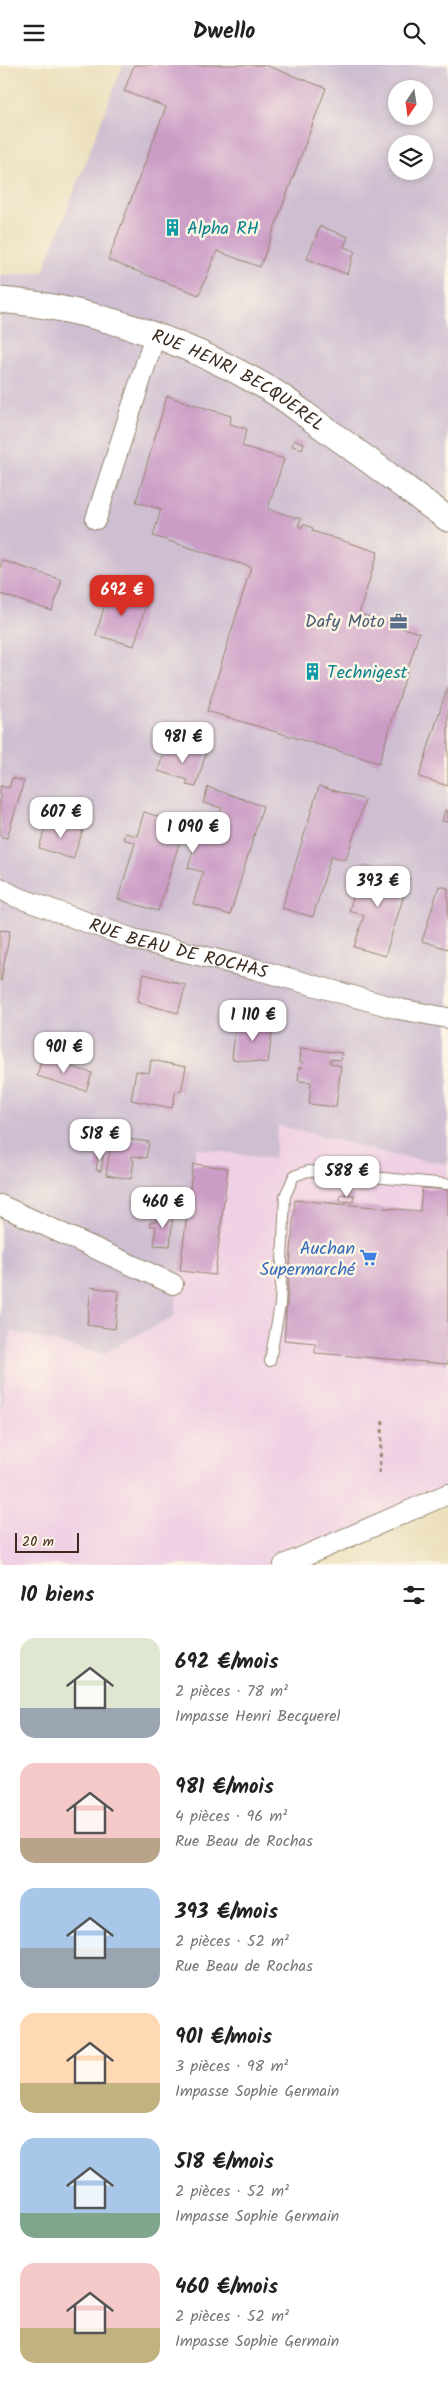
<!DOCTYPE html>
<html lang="fr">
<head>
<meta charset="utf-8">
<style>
	body { margin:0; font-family:Kalam,sans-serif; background:#f6f6f6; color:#222; height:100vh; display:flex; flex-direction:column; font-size:19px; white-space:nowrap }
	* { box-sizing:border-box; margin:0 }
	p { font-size:16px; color:#767676 }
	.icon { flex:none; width:28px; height:28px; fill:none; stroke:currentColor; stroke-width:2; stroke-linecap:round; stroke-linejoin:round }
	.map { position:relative; height:1500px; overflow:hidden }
	.panel { display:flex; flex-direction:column; background:#fff; flex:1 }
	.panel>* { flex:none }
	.needle { width:32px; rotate:193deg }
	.buttons { position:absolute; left:388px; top:15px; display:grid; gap:10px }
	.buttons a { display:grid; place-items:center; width:45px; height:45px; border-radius:50%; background:#fff; box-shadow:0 2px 8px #0003; font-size:25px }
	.scale { position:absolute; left:15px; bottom:12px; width:64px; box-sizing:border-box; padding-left:5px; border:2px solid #3b2a1e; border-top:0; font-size:14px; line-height:18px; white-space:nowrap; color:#3b2a1e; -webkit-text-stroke:4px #fcf5e5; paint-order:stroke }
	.price { position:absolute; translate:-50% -42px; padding:0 11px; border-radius:10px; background:#fff; color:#222; font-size:16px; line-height:32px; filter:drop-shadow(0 1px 2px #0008) }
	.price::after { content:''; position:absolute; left:50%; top:30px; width:15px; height:11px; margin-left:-8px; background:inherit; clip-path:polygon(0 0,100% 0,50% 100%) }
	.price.selected { background:#d93025; color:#fff }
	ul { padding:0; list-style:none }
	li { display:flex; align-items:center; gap:15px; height:125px; padding:0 20px }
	li span { display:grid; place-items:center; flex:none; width:140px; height:100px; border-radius:15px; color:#555 }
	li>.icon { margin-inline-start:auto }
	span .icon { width:60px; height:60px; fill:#fffc; stroke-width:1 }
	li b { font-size:21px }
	h2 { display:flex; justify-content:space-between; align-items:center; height:60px; padding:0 20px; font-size:21px }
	header { display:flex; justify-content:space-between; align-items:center; height:65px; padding:0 20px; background:#fff; font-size:22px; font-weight:700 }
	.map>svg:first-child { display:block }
	.built { fill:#f0d0e4 }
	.industrial { fill:#cebed1; fill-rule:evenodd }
	.building { fill:#cb9cc6 }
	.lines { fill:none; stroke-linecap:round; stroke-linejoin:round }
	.service-casing { stroke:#93846d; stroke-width:12 }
	.minor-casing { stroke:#93846d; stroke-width:22 }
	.tertiary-casing { stroke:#93846d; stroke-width:27 }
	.path { stroke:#93846d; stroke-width:3; stroke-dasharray:4 4; stroke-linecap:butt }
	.service { stroke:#fff; stroke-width:10 }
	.minor { stroke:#fff; stroke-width:20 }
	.tertiary { stroke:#fff; stroke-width:25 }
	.labels { text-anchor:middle; stroke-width:5; stroke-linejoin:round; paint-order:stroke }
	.culture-label { font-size:18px; fill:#0d838f; stroke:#fcf5e5; text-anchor:start }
	.street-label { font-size:18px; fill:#3b2a1e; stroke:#fcf5e5 }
	.service-label { font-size:18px; fill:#4e5e75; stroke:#fcf5e5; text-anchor:end }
	.shop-label { font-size:18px; fill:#366cbe; stroke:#fcf5e5; text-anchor:end }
</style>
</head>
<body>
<header><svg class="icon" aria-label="menu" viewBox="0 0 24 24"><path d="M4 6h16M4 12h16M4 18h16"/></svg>Dwello<svg class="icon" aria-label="search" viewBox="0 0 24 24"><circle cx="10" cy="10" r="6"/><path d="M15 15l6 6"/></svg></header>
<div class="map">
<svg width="448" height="1500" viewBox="0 0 448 1500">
	<rect width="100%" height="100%" fill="#fcf5e5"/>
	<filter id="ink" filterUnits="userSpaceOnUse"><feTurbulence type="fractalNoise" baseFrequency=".02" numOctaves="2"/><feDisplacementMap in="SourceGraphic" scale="10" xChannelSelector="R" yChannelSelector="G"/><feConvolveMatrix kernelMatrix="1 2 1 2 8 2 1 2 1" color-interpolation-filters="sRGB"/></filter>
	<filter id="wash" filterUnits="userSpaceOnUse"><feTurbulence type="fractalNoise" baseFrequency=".0096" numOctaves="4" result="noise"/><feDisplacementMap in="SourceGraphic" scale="20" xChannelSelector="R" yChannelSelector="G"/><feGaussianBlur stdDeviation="1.12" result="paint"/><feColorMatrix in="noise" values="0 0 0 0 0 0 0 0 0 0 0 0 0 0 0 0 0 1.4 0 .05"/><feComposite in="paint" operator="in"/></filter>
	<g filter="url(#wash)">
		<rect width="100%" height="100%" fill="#ebdfbc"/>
		<path class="built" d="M278 1060 392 1090 448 1099V1430L309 1500H0V1348L11 1265 102 1289 180 1206 195 1083 273 1094Z"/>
		<path class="industrial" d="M123 0H448V1099L392 1090 278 1060 274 1094 196 1083 174 1251 102 1289 11 1266 0 1348V210L43 207ZM396 24H424V51H396ZM396 79H424V106H396Z"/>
		<g id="blocks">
			<path class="building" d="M134 0H265L326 23 260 202 217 186 199 230 108 195 166 42 124 26Z
				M320 161 348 172 344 182 355 186 347 209 307 194Z
				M167 331 231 351 230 359 247 364 242 381 284 394 268 444 301 454 298 461 302 463 303 459 313 463 312 466 378 487 359 549 419 568 379 698 207 646 251 502 153 471 161 444 136 437Z
				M294 375 304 378 302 384 292 381Z
				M1 495 62 515 52 546 0 529Z
				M110 522 148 533 134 581 96 570Z
				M448 620V721L419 712Z
				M166 680 183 686 184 681 206 688 196 722 186 720 188 715 158 706Z
				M12 713 24 716 7 773 0 771V721L9 723Z
				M319 721 365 735 346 795 331 791 313 852 282 843Z
				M208 722 263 741 230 850 193 839 203 807 188 803 195 780 180 776 158 846 118 834 135 778 123 774 125 768 137 771 144 747 185 760 187 751 217 760 222 743 203 738Z
				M445 745 448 746V757L442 756Z
				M48 754 83 765 73 794 39 783Z
				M363 800 409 814 385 891 354 882 364 850 349 846Z
				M439 821 448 823V884L422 876Z
				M0 865 10 866 1 916H0Z
				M144 909 186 920 178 948 137 937Z
				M260 957 273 959 268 998 232 994 236 958 260 961Z
				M301 983 342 988 341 995 330 994V998L341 1001 336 1042 309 1039 311 1017 298 1016 299 1002 302 1003 303 997H300Z
				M42 993 92 1008 86 1026 37 1011Z
				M151 995 186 1002 181 1027 176 1025 172 1043 131 1035 136 1006 149 1008Z
				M112 1072 149 1077 146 1093 132 1091V1094L134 1095 131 1114 106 1110Z
				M99 1086 104 1087 101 1106 96 1105Z
				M193 1099 228 1103 215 1210 180 1206Z
				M422 1123 448 1125V1299L315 1288V1278L284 1275 295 1135 420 1146Z
				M340 1129 354 1130 353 1137 340 1136Z
				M157 1148 173 1149 170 1181 154 1180 156 1161H150V1157H156Z
				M91 1222 119 1226 115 1264 87 1260Z"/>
		</g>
	</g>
	<g filter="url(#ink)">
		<use href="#blocks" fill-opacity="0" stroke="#93846d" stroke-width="1"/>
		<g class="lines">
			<defs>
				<path id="service" d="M270 1296 280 1240 285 1131 294 1111 308 1106 448 1119"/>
				<g id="minor">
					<path d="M96 454 155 270"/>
					<path id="s1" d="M0 823 14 831 133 874 255 904 399 944 448 953"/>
					<path d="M0 1140 173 1219"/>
					<path d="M284 1500 448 1429"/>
				</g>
				<g id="tertiary">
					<path id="s2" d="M0 235C92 243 184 275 264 321 283 331 300 346 317 358 361 389 404 422 448 454"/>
				</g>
			</defs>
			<use href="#service" class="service-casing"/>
			<use href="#minor" class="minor-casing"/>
			<use href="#tertiary" class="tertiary-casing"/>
			<path class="path" d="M379 1408 383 1355"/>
			<use href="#service" class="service"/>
			<use href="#minor" class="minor"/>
			<use href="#tertiary" class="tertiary"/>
		</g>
	</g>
	<defs>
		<symbol id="building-bare" viewBox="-9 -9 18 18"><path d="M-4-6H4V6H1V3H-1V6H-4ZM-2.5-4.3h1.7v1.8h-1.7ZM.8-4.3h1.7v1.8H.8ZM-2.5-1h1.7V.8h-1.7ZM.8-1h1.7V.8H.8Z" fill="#0f9aa8" stroke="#fcf5e5" stroke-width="2.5" paint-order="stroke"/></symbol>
		<symbol id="office-bare" viewBox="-9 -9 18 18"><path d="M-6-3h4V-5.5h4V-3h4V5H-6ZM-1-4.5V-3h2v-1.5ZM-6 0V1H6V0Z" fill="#5c6f8a" stroke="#fcf5e5" stroke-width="2.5" paint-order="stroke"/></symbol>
		<symbol id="supermarket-bare" viewBox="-9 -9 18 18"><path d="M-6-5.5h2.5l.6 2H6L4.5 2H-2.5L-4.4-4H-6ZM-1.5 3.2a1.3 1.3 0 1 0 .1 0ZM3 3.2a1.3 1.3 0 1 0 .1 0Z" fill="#3f7fe0" stroke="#fcf5e5" stroke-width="2.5" paint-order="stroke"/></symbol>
	</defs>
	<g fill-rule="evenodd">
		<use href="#building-bare" x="160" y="150" width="25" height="25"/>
		<use href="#office-bare" x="386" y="544" width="25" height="25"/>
		<use href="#building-bare" x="300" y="594" width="25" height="25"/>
		<use href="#supermarket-bare" x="356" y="1180" width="25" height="25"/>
	</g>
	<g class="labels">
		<g class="culture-label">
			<text x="187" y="169">Alpha RH</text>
			<text x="327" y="613">Technigest</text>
		</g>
		<g class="street-label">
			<text dy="6" stroke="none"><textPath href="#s2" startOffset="254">RUE HENRI BECQUEREL</textPath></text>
			<text dy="6" stroke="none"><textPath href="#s1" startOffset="189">RUE BEAU DE ROCHAS</textPath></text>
		</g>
		<g class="service-label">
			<text x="385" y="562">Dafy Moto</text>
		</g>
		<g class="shop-label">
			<text x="355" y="1189">Auchan<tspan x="355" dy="21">Supermarché</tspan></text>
		</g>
	</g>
</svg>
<div class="buttons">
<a><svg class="needle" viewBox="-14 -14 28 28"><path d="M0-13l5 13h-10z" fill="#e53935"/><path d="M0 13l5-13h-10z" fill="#767676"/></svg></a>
<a><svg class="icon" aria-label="layers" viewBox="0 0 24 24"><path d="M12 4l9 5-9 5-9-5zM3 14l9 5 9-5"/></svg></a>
</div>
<div class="scale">20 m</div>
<b class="price selected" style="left:122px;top:552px">692 €</b>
<b class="price" style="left:183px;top:699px">981 €</b>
<b class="price" style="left:61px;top:774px">607 €</b>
<b class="price" style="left:193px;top:789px">1 090 €</b>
<b class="price" style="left:378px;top:843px">393 €</b>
<b class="price" style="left:253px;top:977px">1 110 €</b>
<b class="price" style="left:64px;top:1009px">901 €</b>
<b class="price" style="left:100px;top:1096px">518 €</b>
<b class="price" style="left:347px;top:1133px">588 €</b>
<b class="price" style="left:163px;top:1164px">460 €</b>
</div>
<section class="panel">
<h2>10 biens<svg class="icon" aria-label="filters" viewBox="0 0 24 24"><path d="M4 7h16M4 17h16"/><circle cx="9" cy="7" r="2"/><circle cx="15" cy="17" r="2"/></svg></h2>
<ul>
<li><span style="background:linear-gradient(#dfe7d0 70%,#9aa5b1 0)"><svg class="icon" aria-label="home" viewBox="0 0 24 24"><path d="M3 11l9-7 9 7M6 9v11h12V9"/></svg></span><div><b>692 €/mois</b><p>2 pièces · 78 m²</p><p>Impasse Henri Becquerel</p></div></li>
<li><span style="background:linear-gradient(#f6c9c9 75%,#b9a48a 0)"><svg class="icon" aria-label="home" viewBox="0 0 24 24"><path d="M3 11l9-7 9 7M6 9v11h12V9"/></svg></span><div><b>981 €/mois</b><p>4 pièces · 96 m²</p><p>Rue Beau de Rochas</p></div></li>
<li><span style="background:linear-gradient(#a9c7e8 60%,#9aa5b1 0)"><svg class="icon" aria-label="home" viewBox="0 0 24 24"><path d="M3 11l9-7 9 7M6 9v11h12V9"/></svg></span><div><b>393 €/mois</b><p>2 pièces · 52 m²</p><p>Rue Beau de Rochas</p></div></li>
<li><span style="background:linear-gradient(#ffd9b3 70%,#c2b280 0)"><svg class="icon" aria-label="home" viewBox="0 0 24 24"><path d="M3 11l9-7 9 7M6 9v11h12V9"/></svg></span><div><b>901 €/mois</b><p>3 pièces · 98 m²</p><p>Impasse Sophie Germain</p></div></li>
<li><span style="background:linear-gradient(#a9c7e8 75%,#7fa58c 0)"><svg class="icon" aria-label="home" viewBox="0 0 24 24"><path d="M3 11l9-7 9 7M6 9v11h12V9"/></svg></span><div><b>518 €/mois</b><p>2 pièces · 52 m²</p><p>Impasse Sophie Germain</p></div></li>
<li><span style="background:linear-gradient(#f6c9c9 65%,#c2b280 0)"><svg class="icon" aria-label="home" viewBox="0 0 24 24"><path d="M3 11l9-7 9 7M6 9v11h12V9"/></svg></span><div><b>460 €/mois</b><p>2 pièces · 52 m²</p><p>Impasse Sophie Germain</p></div></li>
</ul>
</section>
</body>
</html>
